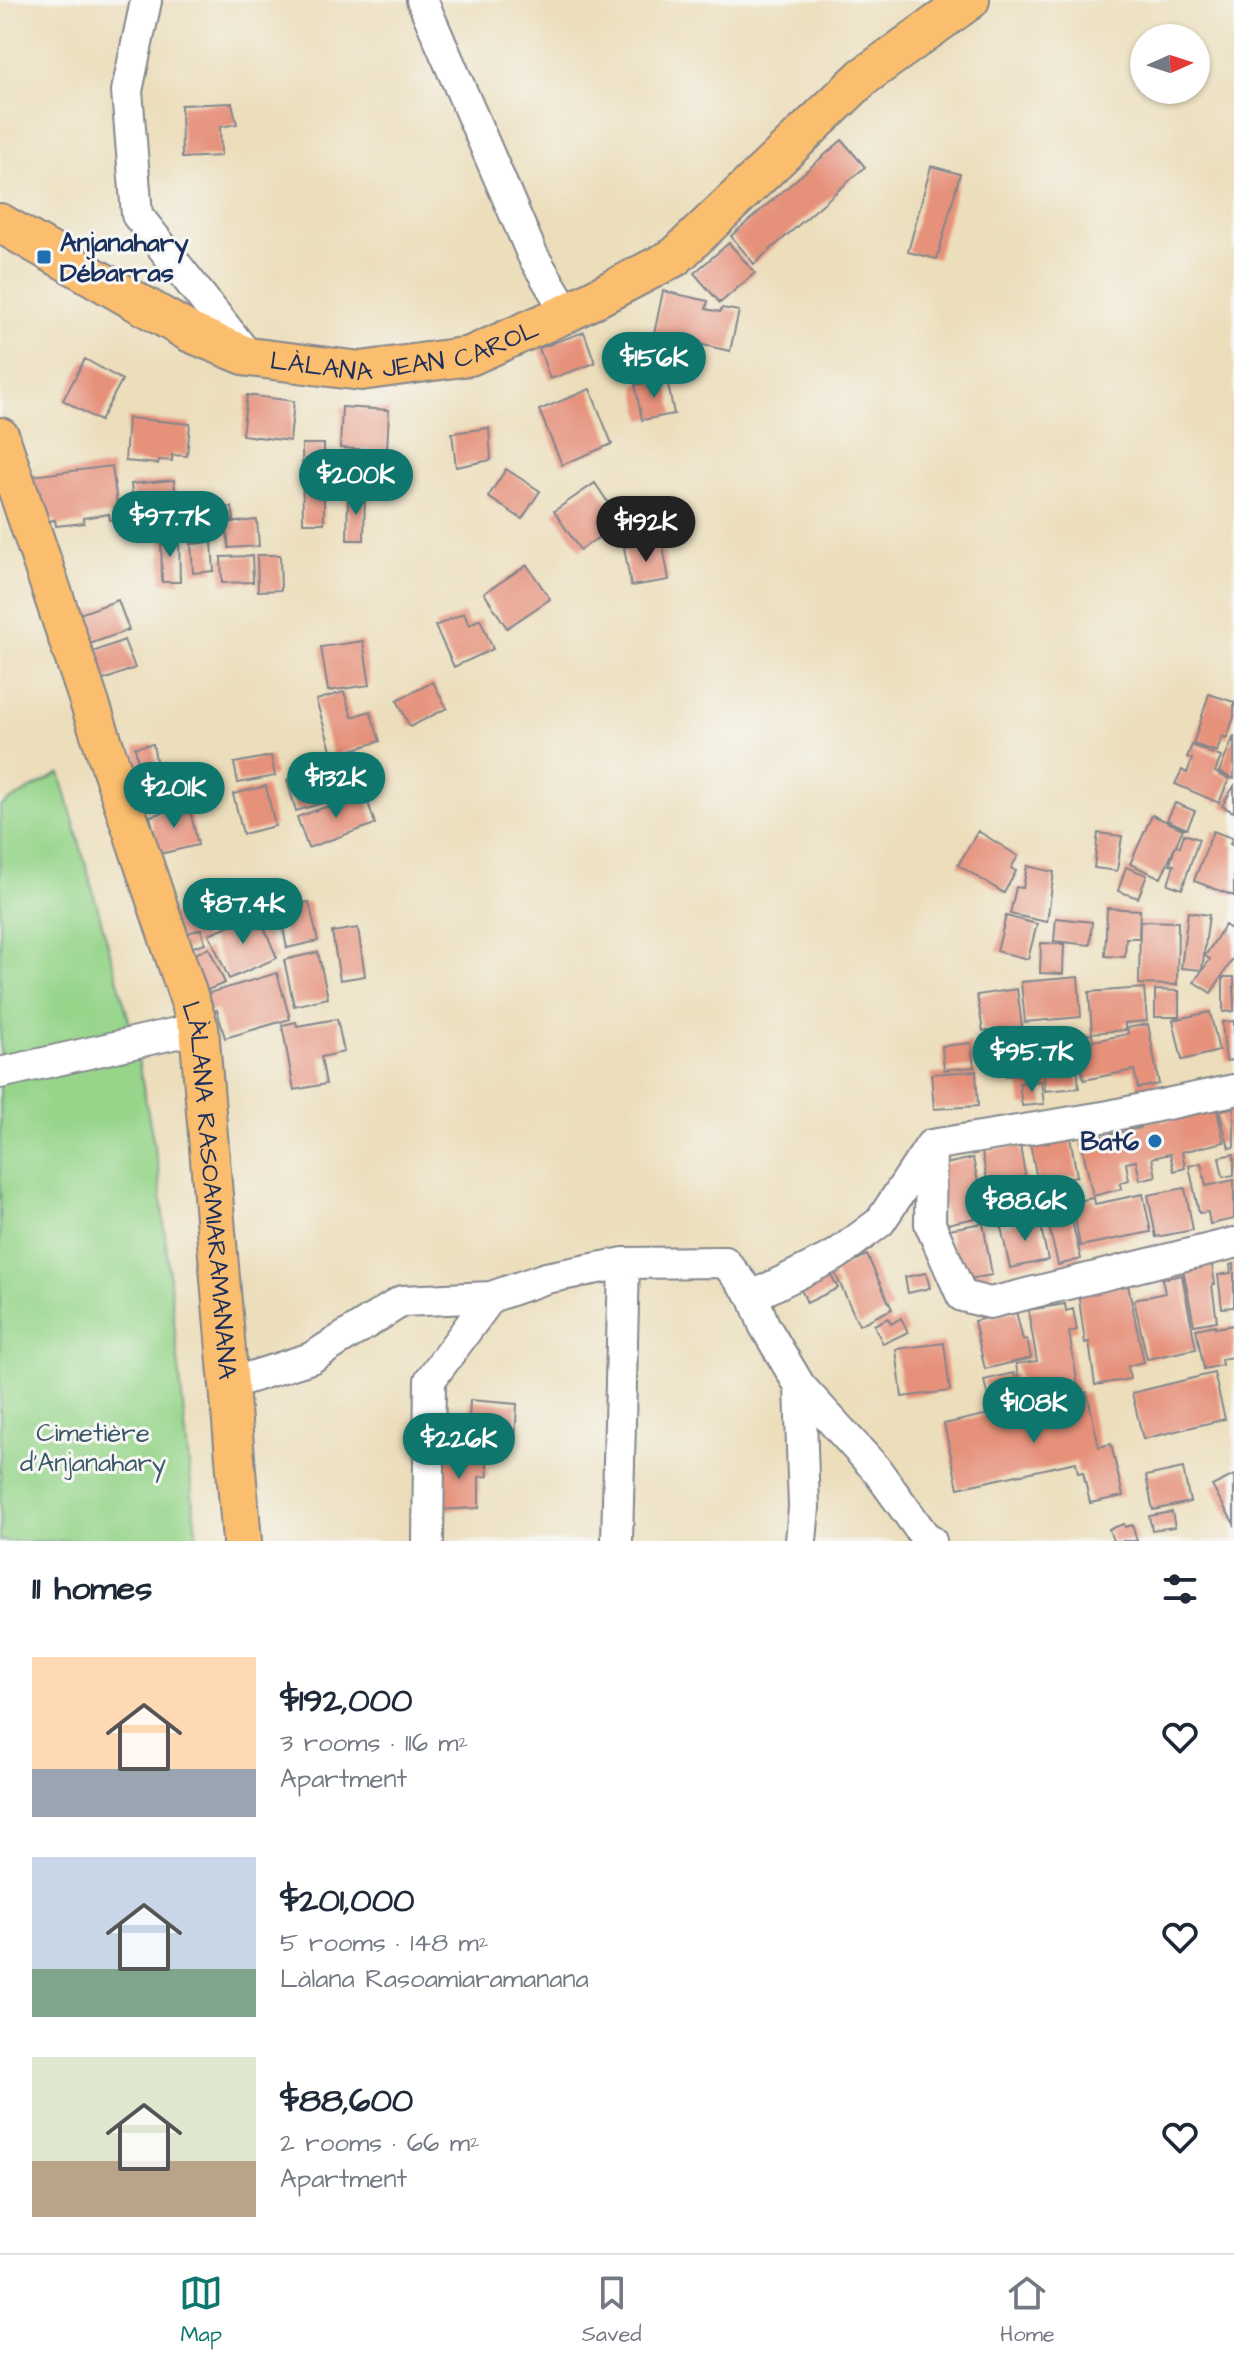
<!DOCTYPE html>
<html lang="en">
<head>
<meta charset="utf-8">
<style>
	body { margin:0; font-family:"Architects Daughter",sans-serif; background:#f6f6f7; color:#1f2937; height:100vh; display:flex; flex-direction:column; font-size:30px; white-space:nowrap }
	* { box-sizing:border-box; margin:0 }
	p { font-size:26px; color:#747a83 }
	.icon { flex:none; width:44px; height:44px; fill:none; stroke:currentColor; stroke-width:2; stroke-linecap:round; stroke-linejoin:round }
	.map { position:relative; height:1541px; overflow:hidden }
	.side { display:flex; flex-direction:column; background:#fff; flex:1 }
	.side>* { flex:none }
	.needle { width:52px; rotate:87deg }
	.buttons { position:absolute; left:1130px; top:24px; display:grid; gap:16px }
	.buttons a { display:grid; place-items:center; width:80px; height:80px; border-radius:50%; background:#fff; box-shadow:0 2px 6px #0004; font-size:40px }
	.price { position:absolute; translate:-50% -68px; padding:0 18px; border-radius:28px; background:#0f766e; color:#fff; font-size:26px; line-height:52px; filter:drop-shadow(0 2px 4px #0008) }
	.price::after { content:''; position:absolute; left:50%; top:48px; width:24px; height:18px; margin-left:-12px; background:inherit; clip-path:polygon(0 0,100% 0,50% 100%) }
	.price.current { background:#222; color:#fff }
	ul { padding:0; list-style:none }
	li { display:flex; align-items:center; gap:24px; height:200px; padding:0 32px }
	li span { display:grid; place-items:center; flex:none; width:224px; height:160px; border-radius:0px; color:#555 }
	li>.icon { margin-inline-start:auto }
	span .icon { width:96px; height:96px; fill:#fffc; stroke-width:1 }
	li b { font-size:34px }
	h2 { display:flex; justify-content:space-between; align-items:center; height:96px; padding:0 32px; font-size:34px }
	.menu { display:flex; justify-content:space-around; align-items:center; height:112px; border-top:2px solid #e0e1e3; background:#fff; font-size:22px; color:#747a83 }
	.menu a { display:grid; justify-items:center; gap:4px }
	.menu .current { color:#0f766e }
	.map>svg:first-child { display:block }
	.green { fill:#97d58b; stroke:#598274; stroke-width:2 }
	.building { fill:#e6917a }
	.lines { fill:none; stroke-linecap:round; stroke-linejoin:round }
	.minor-casing { stroke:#84868c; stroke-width:34 }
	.major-casing { stroke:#84868c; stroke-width:42 }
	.minor { stroke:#fff; stroke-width:30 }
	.major { stroke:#fbbe6e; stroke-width:38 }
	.poi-dot { fill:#1f6fb2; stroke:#f6f6f2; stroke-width:3 }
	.labels { text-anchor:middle; stroke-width:6; stroke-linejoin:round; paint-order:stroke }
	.poi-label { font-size:26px; font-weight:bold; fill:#1b2f5e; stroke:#f6f6f2; text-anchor:start }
	.street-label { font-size:26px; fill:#1b2f5e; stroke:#f6f6f2 }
	.park-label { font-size:26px; fill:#3a5869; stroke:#f6f6f2 }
</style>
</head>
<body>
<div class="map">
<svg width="1234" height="1541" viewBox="0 0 1234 1541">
	<rect width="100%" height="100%" fill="#f6f6f2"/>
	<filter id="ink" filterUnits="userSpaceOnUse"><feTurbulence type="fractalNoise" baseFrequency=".0125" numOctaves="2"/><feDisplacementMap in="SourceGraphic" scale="16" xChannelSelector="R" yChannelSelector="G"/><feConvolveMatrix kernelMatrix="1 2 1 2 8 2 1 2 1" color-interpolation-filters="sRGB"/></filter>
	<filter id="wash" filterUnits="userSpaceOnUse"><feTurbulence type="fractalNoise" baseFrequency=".006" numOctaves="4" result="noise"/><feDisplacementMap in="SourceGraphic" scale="32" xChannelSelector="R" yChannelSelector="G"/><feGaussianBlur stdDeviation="1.8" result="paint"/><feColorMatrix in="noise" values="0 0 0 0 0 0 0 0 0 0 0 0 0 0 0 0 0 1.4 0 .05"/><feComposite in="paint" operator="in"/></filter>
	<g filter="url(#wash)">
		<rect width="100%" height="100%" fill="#ecdebb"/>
		<path class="green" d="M60 773 134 1038 158 1167 197 1541H0V806Z"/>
		<g id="blocks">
			<path class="building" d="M232 103 237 124 220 127 221 156 182 158 181 105Z
				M842 140 865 167 754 264 731 236Z
				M931 166 960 174 937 259 908 252Z
				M729 243 755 273 720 303 694 273Z
				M663 291 708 301 706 309 720 312 722 308 739 311 730 351 654 334Z
				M584 332 595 363 550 379 539 348Z
				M85 359 122 380 100 421 63 400Z
				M667 379 674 414 642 420 635 385Z
				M590 389 612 444 562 465 539 410Z
				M247 395 294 401 290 441 242 435Z
				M342 407 389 410 387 451 340 448Z
				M128 418 190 424 187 456 172 455V461L159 460 158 464 125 461Z
				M489 428 491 460 456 467 452 433Z
				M302 444H324V523H303Z
				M112 466 119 519 110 520 109 514 83 518 84 523 56 526 55 520 37 523 31 476Z
				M506 469 540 491 522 519 488 497Z
				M174 480 178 519 135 524 131 484Z
				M595 483 621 522 580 550 554 511Z
				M348 494H365L364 540H347Z
				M232 507 234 520 223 521 225 534 196 538 193 513Z
				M257 520 259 546 229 548 226 523Z
				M161 536H179L180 582H162Z
				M662 541 669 580 631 586 624 547Z
				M212 542 214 571 193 573 191 544Z
				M257 555H280L281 590 258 591Z
				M252 556 253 582 222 583 221 557Z
				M527 565 550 599 507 628 484 593Z
				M118 600 129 630 84 646 74 616Z
				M464 613 469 625 480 619 493 649 454 667 435 626Z
				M124 640 135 668 96 683 85 655Z
				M363 641 370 685 328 691 321 647Z
				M433 682 447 708 410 727 397 700Z
				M344 692 352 717 370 711 380 741 333 756 316 700Z
				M1209 694 1234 702V717L1227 738 1222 736 1217 752 1193 744Z
				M1234 736V779L1219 772Z
				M153 744 159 777 141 780 135 747Z
				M1192 745 1221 757 1215 772 1229 779 1219 803 1175 784 1182 770 1187 773 1192 759 1187 757Z
				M271 756 275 776 238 783 234 763Z
				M336 764 345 796 296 811 287 780Z
				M266 786 275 826 243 834 233 794Z
				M1234 786V810L1233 812 1222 806Z
				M365 793 375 824 308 848 297 817Z
				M1175 803 1195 811 1187 829 1167 820Z
				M189 806 198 845 160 854 150 816Z
				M1152 815 1183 829 1161 878 1130 864Z
				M978 831 1018 856 1011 868 1016 871 1004 893 958 865Z
				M1213 831 1232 838 1230 844 1234 846V896L1194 881Z
				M1098 833 1122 836 1117 871 1094 868Z
				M1184 834 1199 839 1182 889 1168 884 1174 865 1170 864 1176 845 1180 847Z
				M1027 866 1054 872 1047 922 1010 914 1016 887 1023 888Z
				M1126 867 1147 875 1138 898 1118 891Z
				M309 902 318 941 287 948 279 908Z
				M1107 908 1140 910 1139 938H1126L1125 957 1105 956Z
				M180 911 188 933 201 929 205 943 179 952 167 916Z
				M1188 912 1209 915 1202 970 1181 968Z
				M258 913 277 958 229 979 209 934Z
				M1006 916 1037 924 1028 959 997 951Z
				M1056 918 1092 922 1090 945 1054 941Z
				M1140 921 1178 922 1177 985 1139 984Z
				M1225 925 1234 931V957L1211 993 1194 982 1210 959 1205 956Z
				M358 928 365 976 340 980 332 932Z
				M1041 943 1064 944 1063 974 1040 973Z
				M209 948 225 983 200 993 185 958Z
				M318 952 328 998 294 1006 284 960Z
				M277 973 290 1019 225 1038 217 1010 204 1014 199 996Z
				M1078 977 1081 1017 1025 1022 1021 982Z
				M1223 977H1234V1011L1223 1012Z
				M1144 988 1147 1021 1125 1023V1030L1092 1033 1089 992Z
				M1017 989 1023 1033 990 1038 988 1030 983 1031 977 995Z
				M1155 990 1179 991V1017H1155Z
				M1210 1012 1219 1051 1182 1060 1173 1020Z
				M337 1019 344 1052 321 1057 326 1084 294 1090 282 1025 296 1022 297 1026Z
				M1234 1021V1060L1226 1061 1222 1022Z
				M1148 1024 1159 1084 1138 1088 1134 1070 1084 1080 1075 1037 1092 1034 1093 1041 1128 1034 1127 1028Z
				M1074 1031 1079 1088 1045 1091 1040 1034Z
				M1038 1038 1039 1075 1006 1076 1005 1039Z
				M971 1043 974 1067 944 1070 942 1046Z
				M976 1071 978 1106 934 1109 931 1074Z
				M1041 1081 1044 1104 1022 1106 1019 1083Z
				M1216 1105 1224 1142 1182 1152 1185 1168 1174 1171 1170 1154 1152 1158 1156 1176 1140 1180 1136 1161 1126 1163 1129 1180 1120 1183 1121 1189 1093 1196 1081 1141 1140 1128 1139 1123 1161 1118V1121L1174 1119 1173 1115Z
				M1234 1107V1147L1229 1148 1219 1111Z
				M1070 1136 1077 1176 1038 1184 1030 1144Z
				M1020 1145 1027 1186 989 1193 982 1152Z
				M1234 1154V1175L1223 1177 1219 1157Z
				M973 1158 985 1216 947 1224 935 1173 941 1165Z
				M1201 1163 1206 1186 1234 1180V1219L1210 1224 1208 1212 1199 1213 1189 1166Z
				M1185 1188 1193 1230 1156 1237 1148 1195Z
				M1007 1194 1011 1213 995 1216 992 1197Z
				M1143 1194 1151 1232 1080 1246 1072 1202 1094 1198 1095 1204Z
				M1070 1213 1081 1259 1058 1265 1047 1218Z
				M1039 1218 1048 1260 1010 1268 1001 1227Z
				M983 1223 992 1275 958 1281 949 1229Z
				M867 1255 892 1309 859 1325 834 1271Z
				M1211 1259 1215 1284 1212 1285 1217 1321 1194 1325 1182 1264Z
				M1234 1264V1307L1222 1308 1218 1275 1231 1273 1230 1265Z
				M830 1273 838 1288 807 1303 800 1287Z
				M926 1273 930 1288 908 1293 905 1277Z
				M1182 1275 1196 1349 1147 1359 1134 1300 1165 1293 1162 1279Z
				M1128 1285 1144 1362 1128 1366 1130 1379 1095 1385 1089 1342 1085 1343 1078 1292Z
				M1065 1304 1066 1311 1073 1309 1077 1330 1069 1332 1079 1392 1022 1402 1016 1364 1037 1361 1028 1310Z
				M1016 1311 1023 1340 1027 1339 1031 1358 985 1369 974 1321Z
				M888 1318 891 1324 901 1318 908 1332 883 1344 874 1325Z
				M1215 1325V1328L1234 1325V1357L1221 1359 1222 1365 1204 1369 1196 1329Z
				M944 1343 950 1391 902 1397 896 1349Z
				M1014 1373 1021 1404 991 1411 984 1380Z
				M1214 1373 1225 1419 1143 1439 1132 1393Z
				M1087 1392 1099 1447 1111 1444 1123 1496 1090 1503 1083 1472 1078 1473 1076 1462 958 1488 944 1424Z
				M470 1400 517 1404 515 1443 468 1440Z
				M486 1454 488 1476 479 1477V1508L435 1510 436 1455Z
				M1183 1468 1190 1502 1153 1510 1146 1476Z
				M1234 1475V1524L1212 1486Z
				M1172 1512 1175 1527 1152 1530 1149 1516Z
				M1124 1524 1125 1527 1132 1525 1137 1541H1113L1109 1529Z"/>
		</g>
	</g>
	<g filter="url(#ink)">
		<use href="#blocks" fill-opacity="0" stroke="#84868c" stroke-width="2"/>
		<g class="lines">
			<defs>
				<path id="minor" d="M422 0 533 256 567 313
					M146 1 127 91 137 215 249 357
					M0 1073 199 1028
					M931 1145 930 1224 962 1296 990 1303 1234 1243
					M624 1263 725 1262 753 1296
					M229 1384 311 1358 402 1301 491 1297 546 1278 624 1263 617 1541
					M800 1386 804 1508 801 1541
					M428 1541 430 1380 491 1297
					M931 1541 923 1534 876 1469 800 1386 764 1325 753 1296 836 1255 880 1222 931 1145 1109 1116 1234 1090"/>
				<g id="major">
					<path id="s1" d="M0 223 191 333 249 357 361 371 470 356 567 313 675 257 863 77 970 0"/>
					<path id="s2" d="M0 437 199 1028 242 1541"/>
				</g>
			</defs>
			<use href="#minor" class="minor-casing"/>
			<use href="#major" class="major-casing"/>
			<use href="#minor" class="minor"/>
			<use href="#major" class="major"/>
		</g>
	</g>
	<g class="poi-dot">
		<rect x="36" y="249" width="16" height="16" rx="4"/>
		<circle cx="1155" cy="1141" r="8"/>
	</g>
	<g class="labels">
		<g class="poi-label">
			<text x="60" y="251">Anjanahary<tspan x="60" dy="30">Débarras</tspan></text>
			<text x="1139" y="1150" text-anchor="end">Bat6</text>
		</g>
		<g class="street-label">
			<text dy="9" stroke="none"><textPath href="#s1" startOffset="442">LÀLANA JEAN CAROL</textPath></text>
			<text dy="9" stroke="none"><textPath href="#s2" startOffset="786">LÀLANA RASOAMIARAMANANA</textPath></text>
		</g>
		<g class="park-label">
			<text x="93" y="1441">Cimetière<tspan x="93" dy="30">d'Anjanahary</tspan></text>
		</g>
	</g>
</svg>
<div class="buttons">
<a><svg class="needle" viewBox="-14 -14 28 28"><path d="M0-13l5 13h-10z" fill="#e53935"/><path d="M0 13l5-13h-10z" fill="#747a83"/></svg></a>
</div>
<b class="price" style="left:654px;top:400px">$156K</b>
<b class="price" style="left:356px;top:517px">$200K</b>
<b class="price" style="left:170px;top:559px">$97.7K</b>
<b class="price current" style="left:646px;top:564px">$192K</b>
<b class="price" style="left:336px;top:820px">$132K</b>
<b class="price" style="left:174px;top:830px">$201K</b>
<b class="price" style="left:243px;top:946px">$87.4K</b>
<b class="price" style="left:1032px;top:1094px">$95.7K</b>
<b class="price" style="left:1025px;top:1243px">$88.6K</b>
<b class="price" style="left:1034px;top:1445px">$108K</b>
<b class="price" style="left:459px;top:1481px">$226K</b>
</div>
<section class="side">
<h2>11 homes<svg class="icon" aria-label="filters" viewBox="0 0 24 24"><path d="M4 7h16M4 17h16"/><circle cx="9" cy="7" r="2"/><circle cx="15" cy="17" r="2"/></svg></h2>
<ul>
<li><span style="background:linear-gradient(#ffd9b3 70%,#9aa5b1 0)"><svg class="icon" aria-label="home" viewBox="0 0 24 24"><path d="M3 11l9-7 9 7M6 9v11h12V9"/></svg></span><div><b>$192,000</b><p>3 rooms · 116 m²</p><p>Apartment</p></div><svg class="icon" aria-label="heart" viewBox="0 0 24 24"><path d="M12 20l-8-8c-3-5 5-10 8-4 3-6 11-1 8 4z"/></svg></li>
<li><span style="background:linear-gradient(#c9d6e8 70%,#7fa58c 0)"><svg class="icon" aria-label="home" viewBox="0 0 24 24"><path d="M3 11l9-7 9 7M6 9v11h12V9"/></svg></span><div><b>$201,000</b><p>5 rooms · 148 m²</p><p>Làlana Rasoamiaramanana</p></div><svg class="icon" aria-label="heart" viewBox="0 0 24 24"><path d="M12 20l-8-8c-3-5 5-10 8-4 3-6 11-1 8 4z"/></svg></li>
<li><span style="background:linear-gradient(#dfe7d0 65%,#b9a48a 0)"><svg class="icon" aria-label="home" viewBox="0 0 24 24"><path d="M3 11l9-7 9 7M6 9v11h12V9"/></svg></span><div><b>$88,600</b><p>2 rooms · 66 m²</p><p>Apartment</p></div><svg class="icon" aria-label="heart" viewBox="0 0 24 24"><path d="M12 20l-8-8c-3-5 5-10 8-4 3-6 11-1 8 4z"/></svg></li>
</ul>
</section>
<nav class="menu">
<a class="current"><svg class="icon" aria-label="map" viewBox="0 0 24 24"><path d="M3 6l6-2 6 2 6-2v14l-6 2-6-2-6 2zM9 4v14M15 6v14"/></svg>Map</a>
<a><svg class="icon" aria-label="saved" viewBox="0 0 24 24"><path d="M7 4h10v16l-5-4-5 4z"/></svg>Saved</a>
<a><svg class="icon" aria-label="home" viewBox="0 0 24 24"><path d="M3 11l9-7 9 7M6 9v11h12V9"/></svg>Home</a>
</nav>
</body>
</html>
